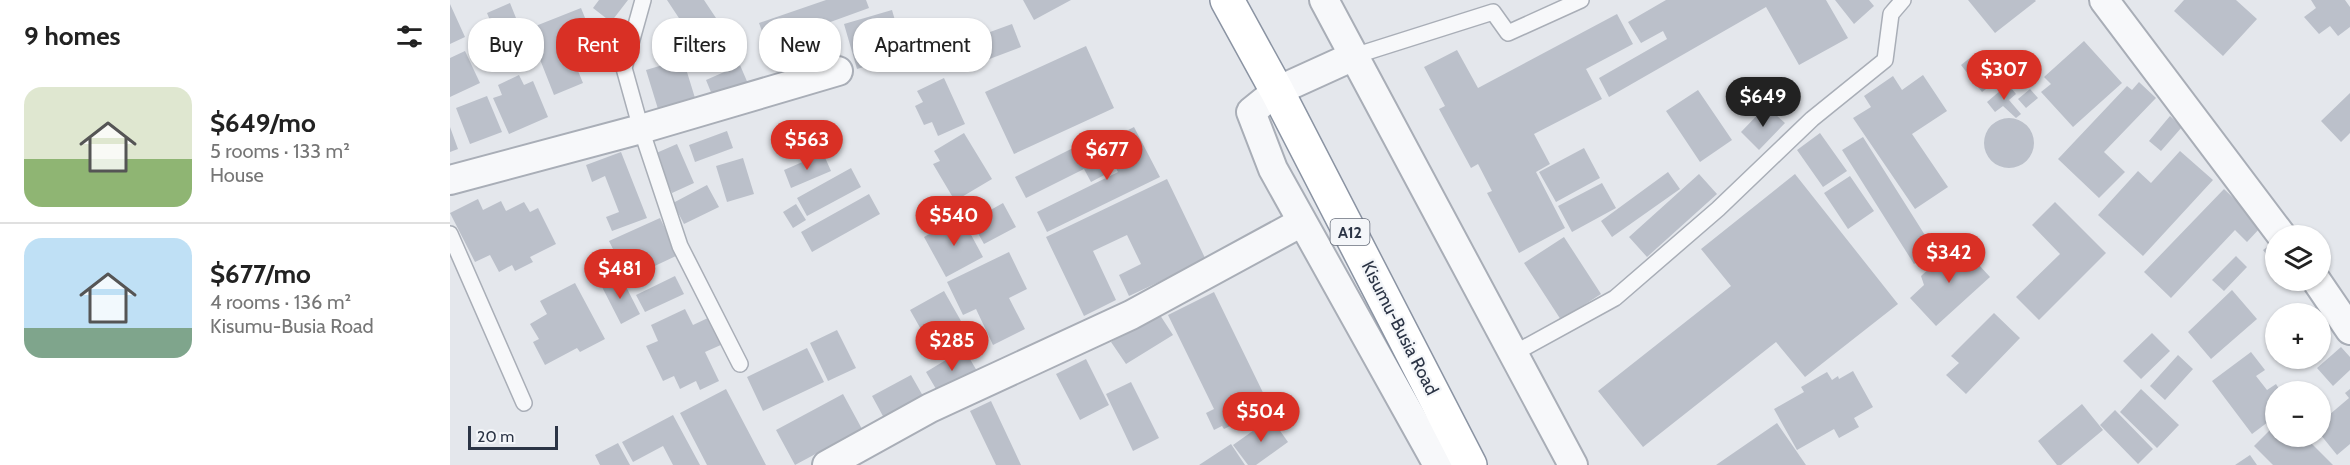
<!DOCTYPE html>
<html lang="en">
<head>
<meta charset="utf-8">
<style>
	body { margin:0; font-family:Cabin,sans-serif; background:#f6f6f6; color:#222; height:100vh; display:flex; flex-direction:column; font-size:22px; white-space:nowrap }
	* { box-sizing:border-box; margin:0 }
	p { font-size:20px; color:#767676 }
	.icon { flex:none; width:33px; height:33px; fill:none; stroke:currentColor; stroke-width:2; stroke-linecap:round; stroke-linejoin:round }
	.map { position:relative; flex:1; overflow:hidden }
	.panel { display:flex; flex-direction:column; background:#fff; width:450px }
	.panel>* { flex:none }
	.hud { position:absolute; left:18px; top:18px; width:570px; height:54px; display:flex; gap:12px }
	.buttons { position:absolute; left:1815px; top:225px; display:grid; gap:12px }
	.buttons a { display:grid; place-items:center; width:66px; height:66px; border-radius:50%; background:#fff; box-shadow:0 2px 4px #0004; font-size:30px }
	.scale { position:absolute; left:18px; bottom:15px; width:90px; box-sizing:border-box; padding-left:6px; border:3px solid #2b3445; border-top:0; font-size:16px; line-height:21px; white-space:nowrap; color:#2b3445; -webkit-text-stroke:4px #f4f6f9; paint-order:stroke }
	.price { position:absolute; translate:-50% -51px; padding:0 14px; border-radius:21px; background:#d93025; color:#fff; font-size:20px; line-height:39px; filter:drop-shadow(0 2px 3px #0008) }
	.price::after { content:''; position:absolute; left:50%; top:36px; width:18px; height:14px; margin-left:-9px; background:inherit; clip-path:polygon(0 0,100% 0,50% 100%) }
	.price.on { background:#222; color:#fff }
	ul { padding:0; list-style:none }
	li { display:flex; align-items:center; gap:18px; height:150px; padding:0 24px }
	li+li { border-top:2px solid #e0e0e0 }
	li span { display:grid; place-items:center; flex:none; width:168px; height:120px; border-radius:18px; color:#555 }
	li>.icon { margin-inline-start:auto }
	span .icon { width:72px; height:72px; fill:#fffc; stroke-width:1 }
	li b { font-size:26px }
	h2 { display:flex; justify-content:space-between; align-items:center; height:72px; padding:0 24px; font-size:26px }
	.pill { padding:0 21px; border-radius:24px; background:#fff; box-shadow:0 2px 4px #0004; font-size:21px; line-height:54px }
	.pill.on { background:#d93025; color:#fff }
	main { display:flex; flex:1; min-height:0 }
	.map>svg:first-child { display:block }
	.building { fill:#bbc0ca }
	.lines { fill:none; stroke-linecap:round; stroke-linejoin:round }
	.lane-casing { stroke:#a9aeb7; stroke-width:18 }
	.street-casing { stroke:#a9aeb7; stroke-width:32 }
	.highway-casing { stroke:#8b94a3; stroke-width:36 }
	.lane { stroke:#f7f8fa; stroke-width:15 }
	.street { stroke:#f7f8fa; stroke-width:28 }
	.highway { stroke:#fff; stroke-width:33 }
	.labels { text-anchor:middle; stroke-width:4.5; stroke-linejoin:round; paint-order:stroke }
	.shield { fill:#f4f6f9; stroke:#676e7b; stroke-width:1.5 }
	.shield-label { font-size:16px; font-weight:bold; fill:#2b3445 }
	.street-label { font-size:18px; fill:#2b3445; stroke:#f4f6f9 }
</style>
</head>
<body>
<main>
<section class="panel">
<h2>9 homes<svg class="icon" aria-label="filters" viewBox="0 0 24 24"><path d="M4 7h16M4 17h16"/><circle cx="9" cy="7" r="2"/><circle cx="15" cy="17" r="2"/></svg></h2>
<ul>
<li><span style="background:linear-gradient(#dfe7d0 60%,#8fb573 0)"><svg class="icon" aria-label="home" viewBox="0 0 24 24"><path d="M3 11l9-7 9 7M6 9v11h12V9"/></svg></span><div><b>$649/mo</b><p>5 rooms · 133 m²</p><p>House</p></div></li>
<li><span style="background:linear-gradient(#bfe0f5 75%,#7fa58c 0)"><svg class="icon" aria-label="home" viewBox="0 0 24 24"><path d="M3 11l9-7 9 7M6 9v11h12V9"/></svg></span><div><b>$677/mo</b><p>4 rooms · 136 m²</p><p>Kisumu-Busia Road</p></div></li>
</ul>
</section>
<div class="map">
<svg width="1900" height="465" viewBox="0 0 1900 465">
	<rect width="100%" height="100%" fill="#e4e7ec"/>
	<path class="building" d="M149 0H178L161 22 143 8Z
		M217 0H254L288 51 262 68Z
		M376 0H416L419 8 317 45 309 23Z
		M573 0H621L584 20Z
		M1216 0H1376L1398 38 1349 65 1316 7 1159 97 1149 78 1217 39 1213 31 1191 43 1178 22Z
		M1385 0H1419L1424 6 1404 24Z
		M1518 0H1585L1586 1 1545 33Z
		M1734 0H1786L1807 19 1773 56 1724 11Z
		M1861 0H1895L1900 7V27L1888 36 1880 26 1869 34 1854 17 1866 8Z
		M60 3 82 58 59 67 37 13Z
		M0 4 15 37 0 44Z
		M131 8 149 52 124 61 133 83 104 95 78 29Z
		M442 10 455 55 407 69 394 24Z
		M1167 14 1183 44 1136 69 1152 99 1084 134 1100 164 1086 172 1115 228 1069 253 1037 193 1042 191 1028 164 1021 168 989 109 995 106 974 67 1007 50 1028 88Z
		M562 24 571 47 505 72 496 48Z
		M1634 41 1672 83 1623 127 1591 92 1601 84 1594 77Z
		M636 46 664 108 564 154 535 92Z
		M15 51 30 83 0 97V58Z
		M1526 53 1548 80 1532 92 1511 65Z
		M233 59 245 98 208 109 196 70Z
		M290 65 299 86 265 102 256 80Z
		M69 75 74 85 83 81 98 117 59 134 43 98 52 95 48 85Z
		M1473 75 1497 111 1462 134 1498 187 1465 209 1403 118 1421 107 1414 96 1443 76 1452 90Z
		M494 78 515 124 488 136 482 122 474 125 465 106 473 102 467 91Z
		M1689 82 1706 98 1654 152 1675 172 1649 198 1608 159 1677 86 1682 90Z
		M1558 84 1566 94 1559 100 1571 114 1566 118 1553 106 1545 112 1537 102Z
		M1580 89 1588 98 1576 108 1568 99Z
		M1248 90 1282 140 1250 162 1216 111Z
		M1900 93V133L1891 142 1871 121Z
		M37 96 52 132 20 144 6 108Z
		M1316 106 1335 123 1309 150 1291 132Z
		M1720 116 1732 127 1711 151 1699 141Z
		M1534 143a25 25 0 1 1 50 0a25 25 0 1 1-50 0Z
		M0 127 8 149 0 152Z
		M684 127 710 177 597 232 587 212 668 172 653 143Z
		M277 131 283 148 245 162 239 145Z
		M514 133 542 179 505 201 483 164 490 161 484 151Z
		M1370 133 1397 171 1373 187 1347 150Z
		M645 137 662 171 641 182 634 169 576 198 565 177Z
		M1413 137 1485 251 1464 264 1392 150Z
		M227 144 244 183 222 193 204 154Z
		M1134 148 1150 178 1106 202 1089 172Z
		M1730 151 1763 180 1693 256 1648 215 1688 171 1701 183Z
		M171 152 197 218 162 231 156 217 169 212 155 176 142 182 136 165Z
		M373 153 381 171 341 188 334 170Z
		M293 158 304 194 277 202 266 166Z
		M401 168 411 187 357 216 347 198Z
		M1218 172 1230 189 1162 237 1151 221Z
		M1249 174 1267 194 1197 257 1179 237Z
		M1345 174 1448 304 1355 377 1326 342 1193 447 1148 391 1281 286 1251 249Z
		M1400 176 1424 211 1398 229 1374 193Z
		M717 179 756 260 679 296 669 275 691 264 677 235 643 251 666 300 634 316 596 237Z
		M1152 183 1166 208 1122 232 1108 206Z
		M257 185 269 207 234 224 223 203Z
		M1774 189 1800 214 1798 217 1810 228 1797 242 1785 230 1721 298 1694 272Z
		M419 194 430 214 362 252 351 232Z
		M28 199 33 210 51 201 56 211 74 202 80 212 88 208 106 244 80 257 83 262 65 271 62 265 49 272 40 255 25 262 0 213Z
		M1605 202 1656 253 1589 320 1566 297 1610 254 1582 225Z
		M553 203 566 227 534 244 521 221Z
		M346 204 356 220 343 228 333 212Z
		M511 216 533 257 496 277 474 237Z
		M210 218 228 255 192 272 185 258 171 265 159 241Z
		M1114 237 1151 294 1111 320 1074 263Z
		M1508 242 1540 277 1486 326 1460 298 1474 285 1471 276Z
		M1820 245 1826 253V266L1813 250Z
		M559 252 577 289 559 298 575 329 543 345 526 309 513 315 497 282Z
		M1786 256 1797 267 1774 291 1762 280Z
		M170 275 190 314 171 324 151 285Z
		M225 276 234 294 195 312 186 295Z
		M125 283 155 339 130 352 127 348 95 365 83 342 89 339 80 324 97 314 90 301Z
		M1782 290 1807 319 1761 359 1738 332Z
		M494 291 511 321 477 340 460 310Z
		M764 292 820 407 774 429 772 426 764 430 756 413 764 409 718 315Z
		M235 309 243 325 260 317 273 344 255 352 269 381 250 390 246 381 230 389 224 376 213 381 196 346 208 341 201 325Z
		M708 312 723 335 676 364 661 342Z
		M1544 313 1570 338 1516 394 1496 375 1509 363 1501 356Z
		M387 330 406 368 378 381 360 343Z
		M1702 333 1720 351 1691 379 1673 361Z
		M1891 347 1900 357V370L1883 386 1867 368Z
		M357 348 374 382 313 411 297 377Z
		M514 349 527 371 489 394 476 372Z
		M1801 352 1815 370 1806 376 1817 390 1826 384 1831 392H1826V416L1802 434 1762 381Z
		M1728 355 1743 369 1715 400 1700 386Z
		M636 359 659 405 630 420 606 374Z
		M1403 371 1423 407 1404 418 1409 427 1389 438 1384 429 1347 450 1324 409 1354 392 1351 387 1377 372 1382 380 1388 376 1389 379Z
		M461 375 473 396 434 418 422 396Z
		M681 382 709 438 683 451 656 394Z
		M276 389 316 465H257L230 413Z
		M1691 389 1729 425 1707 448 1670 412Z
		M1900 389V444L1887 455 1870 434V412L1874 409 1879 415 1899 398 1895 393Z
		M393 394 412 429 345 465 326 430Z
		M541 401 571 465H546L520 411Z
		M1632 404 1653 430 1611 465H1607L1588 441Z
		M1665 410 1703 449 1688 464 1650 425Z
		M223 415 250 465H223L213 446 183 462 172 442Z
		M821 418 838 442 806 465H798L783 445Z
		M1327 423 1356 465H1266Z
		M1826 424V436H1851L1847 440 1853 447 1859 441 1883 465H1823L1804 446Z
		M168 443 180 465H150L145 455Z
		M781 444 795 465H749Z
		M1800 455 1807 465H1785Z"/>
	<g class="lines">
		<defs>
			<path id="lane" d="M193 0 174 68 191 129 230 246 290 364
				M904 56 1043 12 1058 33 1131 0
				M0 234 74 403
				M1063 354 1165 298 1268 209 1362 119 1435 60 1441 14 1453 0"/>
			<path id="street" d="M874 0 904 56
				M1654 0 1832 236
				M0 180 191 129 388 71
				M1866 280 1900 330
				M377 465 480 408 681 315 852 222
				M988 465 823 169 801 112 827 91 904 56 1123 465"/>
			<path id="highway" d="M777 0 827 91 1020 465"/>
		</defs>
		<use href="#lane" class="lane-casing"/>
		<use href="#street" class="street-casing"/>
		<use href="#highway" class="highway-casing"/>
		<use href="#lane" class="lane"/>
		<use href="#street" class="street"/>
		<use href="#highway" class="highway"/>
	</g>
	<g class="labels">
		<rect class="shield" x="880.5" y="219" width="39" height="26" rx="4.5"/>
		<g class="shield-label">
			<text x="900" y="238">A12</text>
		</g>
		<g class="street-label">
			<text transform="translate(950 328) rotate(63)" y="6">Kisumu-Busia Road</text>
		</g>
	</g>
</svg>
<div class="buttons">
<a><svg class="icon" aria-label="layers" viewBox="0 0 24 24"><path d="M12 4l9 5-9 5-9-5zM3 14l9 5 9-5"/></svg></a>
<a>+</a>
<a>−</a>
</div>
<div class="scale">20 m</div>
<b class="price" style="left:1554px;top:101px">$307</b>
<b class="price on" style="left:1313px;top:128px">$649</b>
<b class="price" style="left:357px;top:171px">$563</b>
<b class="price" style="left:657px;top:181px">$677</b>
<b class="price" style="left:504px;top:247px">$540</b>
<b class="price" style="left:1499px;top:284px">$342</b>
<b class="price" style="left:170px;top:300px">$481</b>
<b class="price" style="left:502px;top:372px">$285</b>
<b class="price" style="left:811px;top:443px">$504</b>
<div class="hud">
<a class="pill">Buy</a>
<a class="pill on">Rent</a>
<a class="pill">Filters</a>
<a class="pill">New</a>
<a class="pill">Apartment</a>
</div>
</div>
</main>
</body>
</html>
